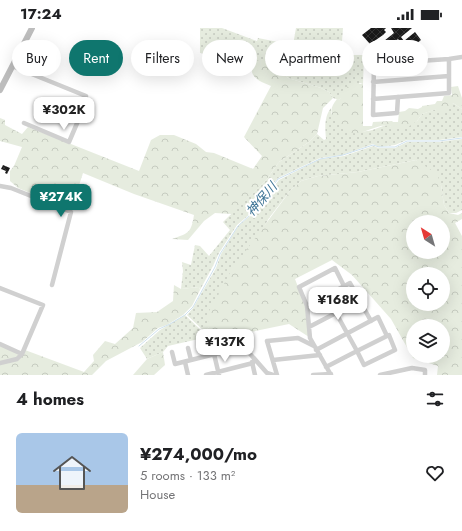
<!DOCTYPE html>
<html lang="en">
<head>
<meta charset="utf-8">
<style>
	body { margin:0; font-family:Jost,"Noto Sans JP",sans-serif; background:#f6f6f6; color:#202124; height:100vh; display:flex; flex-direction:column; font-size:15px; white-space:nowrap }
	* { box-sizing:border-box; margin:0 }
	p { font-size:13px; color:#757577 }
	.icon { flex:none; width:22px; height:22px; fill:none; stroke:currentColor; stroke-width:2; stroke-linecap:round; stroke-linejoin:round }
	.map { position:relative; height:347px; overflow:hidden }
	.panel { display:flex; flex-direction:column; background:#fff; flex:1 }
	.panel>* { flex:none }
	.guide { position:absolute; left:12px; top:12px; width:438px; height:36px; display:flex; gap:8px }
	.needle { width:26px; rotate:323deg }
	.tools { position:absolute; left:406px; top:187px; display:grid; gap:8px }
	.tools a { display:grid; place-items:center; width:44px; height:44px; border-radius:50%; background:#fff; box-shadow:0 4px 16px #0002; font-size:20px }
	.price { position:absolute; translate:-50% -34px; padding:0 9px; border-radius:8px; background:#fff; color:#222; font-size:13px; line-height:26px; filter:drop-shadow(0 1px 2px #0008) }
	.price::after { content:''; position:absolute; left:50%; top:24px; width:12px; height:9px; margin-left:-6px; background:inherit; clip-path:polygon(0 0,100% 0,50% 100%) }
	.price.active { background:#0f766e; color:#fff }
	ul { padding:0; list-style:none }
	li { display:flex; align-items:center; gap:12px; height:100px; padding:0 16px }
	li span { display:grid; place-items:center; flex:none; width:112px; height:80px; border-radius:6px; color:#555 }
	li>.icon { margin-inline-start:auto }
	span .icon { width:48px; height:48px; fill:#fffc; stroke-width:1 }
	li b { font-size:17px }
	h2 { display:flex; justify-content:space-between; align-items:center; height:48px; padding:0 16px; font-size:17px }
	.chip { padding:0 14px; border-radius:18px; background:#fff; box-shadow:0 4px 16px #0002; font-size:14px; line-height:36px }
	.chip.active { background:#0f766e; color:#fff }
	.status { display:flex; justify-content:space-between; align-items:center; height:28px; padding:0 20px; background:#fff; direction:ltr }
	.status svg { height:11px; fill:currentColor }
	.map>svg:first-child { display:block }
	.grass { fill:url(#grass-dots) }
	.forest { fill:url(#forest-crowns); fill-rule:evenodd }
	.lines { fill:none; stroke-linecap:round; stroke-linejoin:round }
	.stream { stroke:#cfe2ee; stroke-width:1 }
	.building { fill:url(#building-cross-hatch) }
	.street { stroke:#d0d0d0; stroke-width:4.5 }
	.secondary { stroke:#bdbdbd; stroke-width:6 }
	.labels { text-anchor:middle; stroke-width:4; stroke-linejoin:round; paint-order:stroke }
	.water-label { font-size:13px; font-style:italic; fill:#3f7597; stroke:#fff }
</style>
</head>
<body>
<div class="status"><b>17:24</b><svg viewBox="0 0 49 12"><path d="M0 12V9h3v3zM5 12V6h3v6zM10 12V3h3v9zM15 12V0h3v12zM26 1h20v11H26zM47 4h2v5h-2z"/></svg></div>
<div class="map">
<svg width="462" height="347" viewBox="0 0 462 347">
	<defs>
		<pattern id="grass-dots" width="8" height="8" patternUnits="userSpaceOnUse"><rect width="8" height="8" fill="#e6ecdf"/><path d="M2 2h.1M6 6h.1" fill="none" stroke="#c6cbc0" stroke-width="1.8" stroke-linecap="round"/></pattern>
		<pattern id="forest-crowns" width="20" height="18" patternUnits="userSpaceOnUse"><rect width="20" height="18" fill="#e6ecdf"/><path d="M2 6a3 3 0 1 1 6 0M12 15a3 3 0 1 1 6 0" fill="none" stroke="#c6cbc0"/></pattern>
		<pattern id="building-cross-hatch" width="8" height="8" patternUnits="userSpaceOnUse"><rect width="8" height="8" fill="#1a1a1a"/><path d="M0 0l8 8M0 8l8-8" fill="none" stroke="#333"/></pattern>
	</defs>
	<rect width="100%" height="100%" fill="#fff"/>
	<path class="grass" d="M200 0H222L257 13 258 10 293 17 296 0H343L341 27H364L363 56 360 55 339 72 333 70 329 64 321 60 288 50 278 37 200 25Z
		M453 75 462 81V109L439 112H407L395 117 379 119 373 116 342 127 320 130 278 150 250 186 237 197 219 225 213 238 200 262 199 259 181 261 183 243 182 234 191 237 195 217 200 218 209 228 230 202 223 194 267 151 279 134 309 114 317 106 324 112 326 111C325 100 324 89 331 80V85L350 104C355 104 361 104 367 103 376 102 381 97 390 97L391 99 417 93 422 86Z
		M462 111V182L456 185H449L444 177 441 157 416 132 358 144 318 148 301 153 290 163 269 190 209 299 205 304 187 287 193 280 216 240 221 226 238 198 251 187 279 152 320 131 344 128 373 118 379 120H395L407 114H439Z
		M185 287 204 305 203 310 168 318 163 324 147 331 140 320 160 302Z"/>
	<path class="forest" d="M256 32 278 37 288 50 321 60 329 64 333 70 323 80 317 106 309 114 279 134 267 151 232 186 215 185 204 193 188 212 172 211C189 205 191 205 194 187L134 166 83 145 73 176 65 173 60 177 18 160 10 153V143L14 138 22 119 0 113V90L5 92V97L22 106 28 99 139 143 151 112 160 107H174L196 116 206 124 214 125 253 141 262 128 244 109 271 58C260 54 244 47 256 32Z
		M351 56H363V98H372L373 94 392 93 393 94H398L399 84 405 83 409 80 418 81 422 79V78L435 76 437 73H442L444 68 452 67 451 59 458 58 462 70V81L453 75 446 83 442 84 437 81 422 86 417 93 408 99 403 101H394C382 89 362 112 346 103 341 100 337 93 333 88 329 82 333 76 337 71L339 72 341 70V64Z
		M416 132 437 146 441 157 444 177 449 185 458 187 462 185V191L455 195 462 208V347H437L438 338 413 330 391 291 352 247 332 232 295 251 306 280 309 309 289 296 203 314V306L209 299 208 285 231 243 290 163 301 153 318 148 358 144ZM413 194H443V224H413ZM413 246H443V276H413ZM413 298H443V328H413Z
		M174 257 181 261 199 259 200 262 192 278 183 287 167 297 158 300 142 314 106 333 92 347H0V316L23 327 25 322 84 344 94 333 93 327 105 313 115 316 133 300 136 285 157 284 173 273Z
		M163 324 165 337 154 347H133L147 331Z"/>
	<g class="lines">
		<path class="stream" d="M139 318 159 301 170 296 185 287 193 279 215 239 220 226 238 198 251 186 278 151 320 131 343 127 373 117 379 119H395L407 113H439L462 110"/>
	</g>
	<path class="building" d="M371 0H386L384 2 386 4 383 7 370 16 362 7Z
		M391 0H412L401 9 404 13 415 4 421 12 411 20 407 15 404 18 398 11 391 17 388 13 387 14 385 15 388 18 383 22 379 17 394 5Z
		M3 137 10 140 7 146 5 145 6 143 1 141Z"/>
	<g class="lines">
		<path class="street" d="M12 38 86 68 78 93 69 114 24 95
			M373 54 449 48
			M398 69 397 85 373 87 374 36 449 31 462 29
			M373 71 449 65V31
			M0 158 11 160 71 184 52 257
			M0 260 43 277 22 326 17 331 0 335
			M307 278 350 255 371 293
			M309 299 359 273
			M237 311 267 345 273 347
			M0 316 22 326
			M201 317 203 329
			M188 320 191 332
			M316 322 378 289 387 308
			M172 324 175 336 251 317
			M214 326 219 347
			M273 332 320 327
			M185 334 188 347
			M252 334 255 347
			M326 339 357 323 364 337 395 322 389 307 357 323 336 285
			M206 347 253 335
			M277 347 267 313 298 310 314 318
			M313 347 331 346
			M331 347 310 310 307 278 299 259 335 240 344 258
			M380 347 412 340 425 342V347"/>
		<path class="secondary" d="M0 62 32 0"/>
	</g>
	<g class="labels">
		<g class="water-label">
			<text transform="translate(261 171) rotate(-49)" y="5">神保川</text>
		</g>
	</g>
</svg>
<div class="tools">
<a><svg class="needle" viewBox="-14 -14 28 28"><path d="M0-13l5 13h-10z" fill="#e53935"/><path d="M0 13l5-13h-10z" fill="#757577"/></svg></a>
<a><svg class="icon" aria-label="locate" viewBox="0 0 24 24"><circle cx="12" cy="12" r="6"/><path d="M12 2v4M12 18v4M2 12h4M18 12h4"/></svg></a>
<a><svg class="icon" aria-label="layers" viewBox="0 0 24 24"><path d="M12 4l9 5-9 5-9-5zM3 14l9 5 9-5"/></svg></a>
</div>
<b class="price" style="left:64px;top:103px">¥302K</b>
<b class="price active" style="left:61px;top:190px">¥274K</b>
<b class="price" style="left:338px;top:293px">¥168K</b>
<b class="price" style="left:225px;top:335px">¥137K</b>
<div class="guide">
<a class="chip">Buy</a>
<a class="chip active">Rent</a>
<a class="chip">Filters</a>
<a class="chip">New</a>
<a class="chip">Apartment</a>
<a class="chip">House</a>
</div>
</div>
<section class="panel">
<h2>4 homes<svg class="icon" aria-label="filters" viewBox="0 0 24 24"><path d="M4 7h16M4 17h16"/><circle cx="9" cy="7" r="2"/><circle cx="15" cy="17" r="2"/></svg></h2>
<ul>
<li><span style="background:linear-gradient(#a9c7e8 65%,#b9a48a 0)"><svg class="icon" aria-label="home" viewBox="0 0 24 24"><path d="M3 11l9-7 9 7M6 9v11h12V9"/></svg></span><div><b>¥274,000/mo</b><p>5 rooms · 133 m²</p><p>House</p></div><svg class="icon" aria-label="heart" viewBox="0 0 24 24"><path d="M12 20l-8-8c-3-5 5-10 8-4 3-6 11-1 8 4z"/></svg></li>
</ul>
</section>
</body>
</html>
